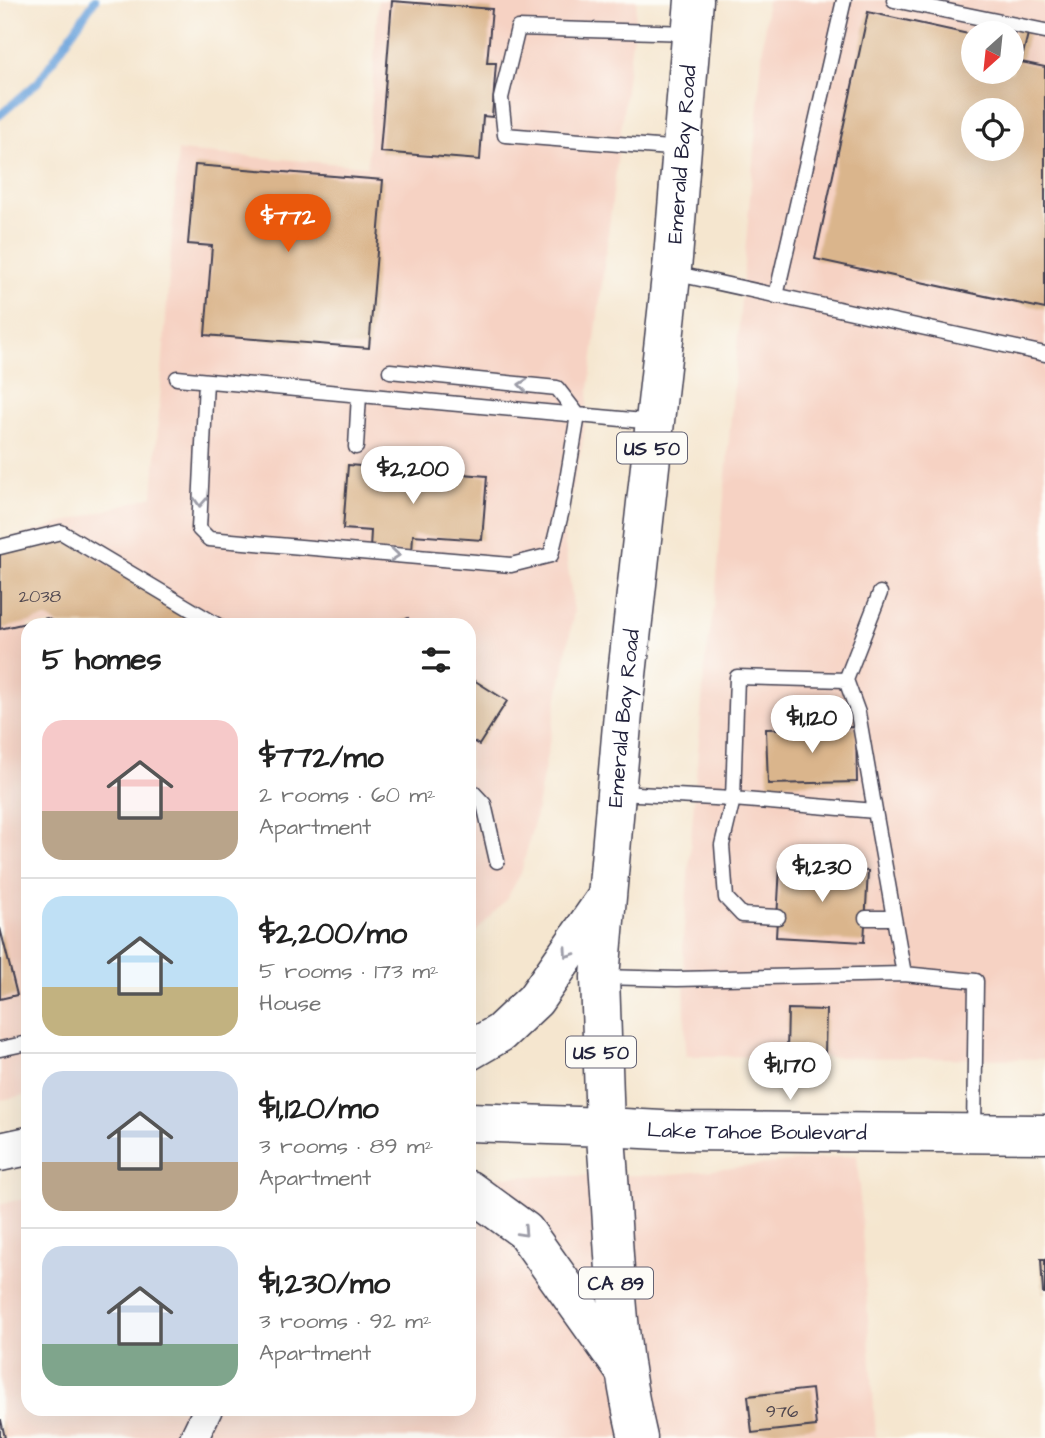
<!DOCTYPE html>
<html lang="en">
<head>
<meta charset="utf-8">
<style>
	body { margin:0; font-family:"Architects Daughter",sans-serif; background:#f6f6f6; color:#222; height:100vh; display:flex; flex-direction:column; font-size:26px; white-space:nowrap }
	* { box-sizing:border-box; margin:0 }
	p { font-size:23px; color:#767676 }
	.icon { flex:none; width:38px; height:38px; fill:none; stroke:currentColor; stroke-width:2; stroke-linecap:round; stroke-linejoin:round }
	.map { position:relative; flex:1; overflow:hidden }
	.details { position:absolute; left:21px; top:618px; width:455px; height:798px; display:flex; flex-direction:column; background:#fff; border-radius:21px; box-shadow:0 7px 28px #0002 }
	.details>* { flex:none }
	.needle { width:46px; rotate:207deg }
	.fabs { position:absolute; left:961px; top:21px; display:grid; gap:14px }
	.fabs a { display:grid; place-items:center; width:63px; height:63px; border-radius:50%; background:#fff; box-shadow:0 7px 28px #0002; font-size:35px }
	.price { position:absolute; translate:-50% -60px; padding:0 16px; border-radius:24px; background:#fff; color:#222; font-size:23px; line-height:46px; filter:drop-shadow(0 2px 4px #0008) }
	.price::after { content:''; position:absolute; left:50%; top:42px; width:21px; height:16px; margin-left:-10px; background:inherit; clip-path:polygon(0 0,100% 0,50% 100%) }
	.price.on { background:#ea580c; color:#fff }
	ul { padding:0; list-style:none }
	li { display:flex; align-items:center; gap:21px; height:175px; padding:0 21px }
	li+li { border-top:2px solid #e0e0e0 }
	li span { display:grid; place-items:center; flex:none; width:196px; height:140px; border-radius:21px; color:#555 }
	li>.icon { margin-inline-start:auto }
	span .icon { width:84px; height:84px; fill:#fffc; stroke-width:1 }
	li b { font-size:30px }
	h2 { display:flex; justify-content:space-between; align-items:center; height:84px; padding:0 21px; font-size:30px }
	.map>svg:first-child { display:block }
	.built { fill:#f6d2c3; fill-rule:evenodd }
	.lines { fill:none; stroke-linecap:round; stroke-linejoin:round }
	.stream { stroke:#6fa6dd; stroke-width:8 }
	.building { fill:#dab58c; fill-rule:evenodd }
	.service-casing { stroke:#423f51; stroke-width:17 }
	.minor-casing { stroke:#423f51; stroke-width:31 }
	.secondary-casing { stroke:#423f51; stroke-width:41 }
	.primary-casing { stroke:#423f51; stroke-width:41 }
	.trunk-casing { stroke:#423f51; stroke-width:41 }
	.service { stroke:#fff; stroke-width:14 }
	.minor { stroke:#fff; stroke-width:28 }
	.secondary { stroke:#fff; stroke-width:38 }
	.primary { stroke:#fff; stroke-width:38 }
	.trunk { stroke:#fff; stroke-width:38 }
	.oneway { stroke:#9c9ca7 }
	.labels { text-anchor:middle; stroke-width:6; stroke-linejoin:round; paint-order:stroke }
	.number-label { font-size:18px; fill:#50474f }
	.shield { fill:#fdfcf7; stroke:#646373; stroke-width:2 }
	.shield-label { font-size:19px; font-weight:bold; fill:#22223b }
	.street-label { font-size:21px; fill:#22223b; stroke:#fdfcf7 }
</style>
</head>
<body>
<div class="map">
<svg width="1045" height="1438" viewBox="0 0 1045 1438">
	<rect width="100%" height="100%" fill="#fdfcf7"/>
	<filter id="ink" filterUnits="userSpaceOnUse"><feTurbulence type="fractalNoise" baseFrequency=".0143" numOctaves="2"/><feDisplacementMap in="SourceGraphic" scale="14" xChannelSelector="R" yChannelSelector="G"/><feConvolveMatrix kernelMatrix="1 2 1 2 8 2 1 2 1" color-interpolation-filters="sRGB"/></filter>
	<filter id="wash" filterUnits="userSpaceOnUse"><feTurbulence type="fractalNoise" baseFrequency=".00686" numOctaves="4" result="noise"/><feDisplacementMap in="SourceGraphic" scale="28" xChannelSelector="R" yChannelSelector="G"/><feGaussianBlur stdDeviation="1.57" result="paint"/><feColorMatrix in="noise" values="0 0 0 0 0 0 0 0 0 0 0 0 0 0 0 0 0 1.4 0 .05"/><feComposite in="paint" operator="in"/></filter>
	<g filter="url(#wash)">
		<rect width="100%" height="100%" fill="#f5e6cf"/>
		<path class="built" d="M378 0H637L582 445 563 530 574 612 535 818 521 873 506 900 469 939V625H28V1095L0 1100V542L153 496 178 151 367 166Z
			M767 0H1025L1045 4V1059L686 1056 683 940 705 663 715 601ZM973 33H1012V72H973ZM973 110H1012V149H973Z
			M857 1155 876 1438H0V1204L28 1198V1409H469V1177L664 1175Z"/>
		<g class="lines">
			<path class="stream" d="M0 115 38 82 95 0"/>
		</g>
		<g id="blocks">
			<path class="building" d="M392 1 492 9 487 63H496L492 117 483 116 480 160 380 152Z
				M868 12 973 35V72H1012V44L1016 27 1029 30 1021 62 1045 67V309L815 259ZM973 110H1012V149H973Z
				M195 165 383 180 369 348 205 335 212 246 188 244Z
				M348 465 487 476 482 540 413 535 412 554 370 550 371 531 343 529Z
				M61 535 205 625H59L47 618 0 629V551Z
				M408 618 411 625H393Z
				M469 677 507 701 479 745 469 739Z
				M856 727 857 782 768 784 766 729Z
				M780 866 868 871 864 942 776 937Z
				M0 928 17 995 0 999Z
				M788 1009 826 1010 825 1054 787 1053Z
				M1041 1259H1045V1293H1043Z
				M812 1389 816 1426 752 1433 748 1396Z
				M0 1420H1L5 1438H0Z"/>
		</g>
	</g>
	<g filter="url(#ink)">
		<use href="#blocks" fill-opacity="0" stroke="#423f51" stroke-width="2"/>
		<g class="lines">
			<defs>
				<path id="service" d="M894 0 1045 31
					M682 149 505 135 501 98 518 28 691 33
					M673 273 1045 354
					M776 296 844 0
					M177 378 654 422
					M206 381 199 529 209 539 511 565 551 555 562 510 578 415 557 388 390 371
					M356 447 359 395
					M0 547 61 532 217 625
					M846 680 880 593
					M469 788 484 804 497 861
					M618 793 733 799 875 811 858 713 846 680 737 677 733 799 722 845 726 898 742 915 778 917
					M875 811 904 974
					M866 918H894
					M601 977 677 979 904 974 976 981 974 1132
					M0 1049 28 1043"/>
				<path id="minor" d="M194 1438 208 1409"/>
				<g id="secondary">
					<path id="s1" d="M605 1127 680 1131 1045 1134"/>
				</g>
				<path id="primary" d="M605 1127C615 1231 613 1336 638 1438"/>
				<g id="trunk">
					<path d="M469 1051 500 1033 535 1000 606 898"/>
					<path id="s2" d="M469 1122 605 1127 600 977 624 702 673 258 694 0"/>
					<path d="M0 1152 28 1146"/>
					<path d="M469 1190 525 1231 624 1370"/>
				</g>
			</defs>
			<use href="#service" class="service-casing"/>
			<use href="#minor" class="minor-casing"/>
			<use href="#secondary" class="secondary-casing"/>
			<use href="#primary" class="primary-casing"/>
			<use href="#trunk" class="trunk-casing"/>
			<use href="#service" class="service"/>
			<use href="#minor" class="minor"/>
			<use href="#secondary" class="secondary"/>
			<use href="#primary" class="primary"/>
			<use href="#trunk" class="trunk"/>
		</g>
		<defs><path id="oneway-chevron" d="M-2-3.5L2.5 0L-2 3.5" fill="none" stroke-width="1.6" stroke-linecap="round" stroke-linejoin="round" transform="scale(1.75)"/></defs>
		<g class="oneway">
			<use href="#oneway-chevron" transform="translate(523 385) rotate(-174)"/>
			<use href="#oneway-chevron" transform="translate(200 502) rotate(93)"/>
			<use href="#oneway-chevron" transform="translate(395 555) rotate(5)"/>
			<use href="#oneway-chevron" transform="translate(568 953) rotate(125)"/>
			<use href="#oneway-chevron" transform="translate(523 1232) rotate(47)"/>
		</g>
	</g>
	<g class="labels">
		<g class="number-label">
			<text x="40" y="602">2038</text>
			<text x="782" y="1417">976</text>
		</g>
		<g class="shield">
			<rect x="617" y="432.5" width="70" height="31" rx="5"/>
			<rect x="566" y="1036.5" width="70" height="31" rx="5"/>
			<rect x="579" y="1267.5" width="74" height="31" rx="5"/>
		</g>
		<g class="shield-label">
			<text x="652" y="455">US 50</text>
			<text x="601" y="1059">US 50</text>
			<text x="616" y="1290">CA 89</text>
		</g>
		<g class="street-label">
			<text dy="7" stroke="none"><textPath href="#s2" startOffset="1113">Emerald Bay Road</textPath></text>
			<text dy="7" stroke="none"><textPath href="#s2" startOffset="546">Emerald Bay Road</textPath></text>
			<text dy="7" stroke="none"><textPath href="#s1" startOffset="152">Lake Tahoe Boulevard</textPath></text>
		</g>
	</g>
</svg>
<div class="fabs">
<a><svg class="needle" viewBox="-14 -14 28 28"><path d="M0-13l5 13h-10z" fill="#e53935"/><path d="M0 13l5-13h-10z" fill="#767676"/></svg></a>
<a><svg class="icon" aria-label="locate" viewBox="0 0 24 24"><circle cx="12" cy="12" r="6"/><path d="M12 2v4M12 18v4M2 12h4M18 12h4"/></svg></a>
</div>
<b class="price on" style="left:288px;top:254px">$772</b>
<b class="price" style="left:413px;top:506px">$2,200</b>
<b class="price" style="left:812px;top:755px">$1,120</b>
<b class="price" style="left:822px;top:904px">$1,230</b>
<b class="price" style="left:790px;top:1102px">$1,170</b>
<section class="details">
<h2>5 homes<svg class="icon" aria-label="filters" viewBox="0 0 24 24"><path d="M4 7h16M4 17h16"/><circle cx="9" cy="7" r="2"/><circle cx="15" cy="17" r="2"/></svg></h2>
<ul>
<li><span style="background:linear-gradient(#f6c9c9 65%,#b9a48a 0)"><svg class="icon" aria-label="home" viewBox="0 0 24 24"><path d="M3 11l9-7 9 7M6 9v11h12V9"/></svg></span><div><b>$772/mo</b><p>2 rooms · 60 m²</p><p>Apartment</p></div></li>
<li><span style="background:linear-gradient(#bfe0f5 65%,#c2b280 0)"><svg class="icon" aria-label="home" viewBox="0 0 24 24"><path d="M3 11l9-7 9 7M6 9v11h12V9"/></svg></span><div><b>$2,200/mo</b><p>5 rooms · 173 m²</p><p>House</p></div></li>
<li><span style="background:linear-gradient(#c9d6e8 65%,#b9a48a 0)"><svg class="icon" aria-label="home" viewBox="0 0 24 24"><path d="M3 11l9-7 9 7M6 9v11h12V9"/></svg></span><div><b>$1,120/mo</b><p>3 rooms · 89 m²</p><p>Apartment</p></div></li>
<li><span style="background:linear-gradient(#c9d6e8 70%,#7fa58c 0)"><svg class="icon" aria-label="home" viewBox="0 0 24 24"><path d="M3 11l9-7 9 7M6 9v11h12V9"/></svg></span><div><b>$1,230/mo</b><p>3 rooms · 92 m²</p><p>Apartment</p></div></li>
</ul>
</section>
</div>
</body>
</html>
